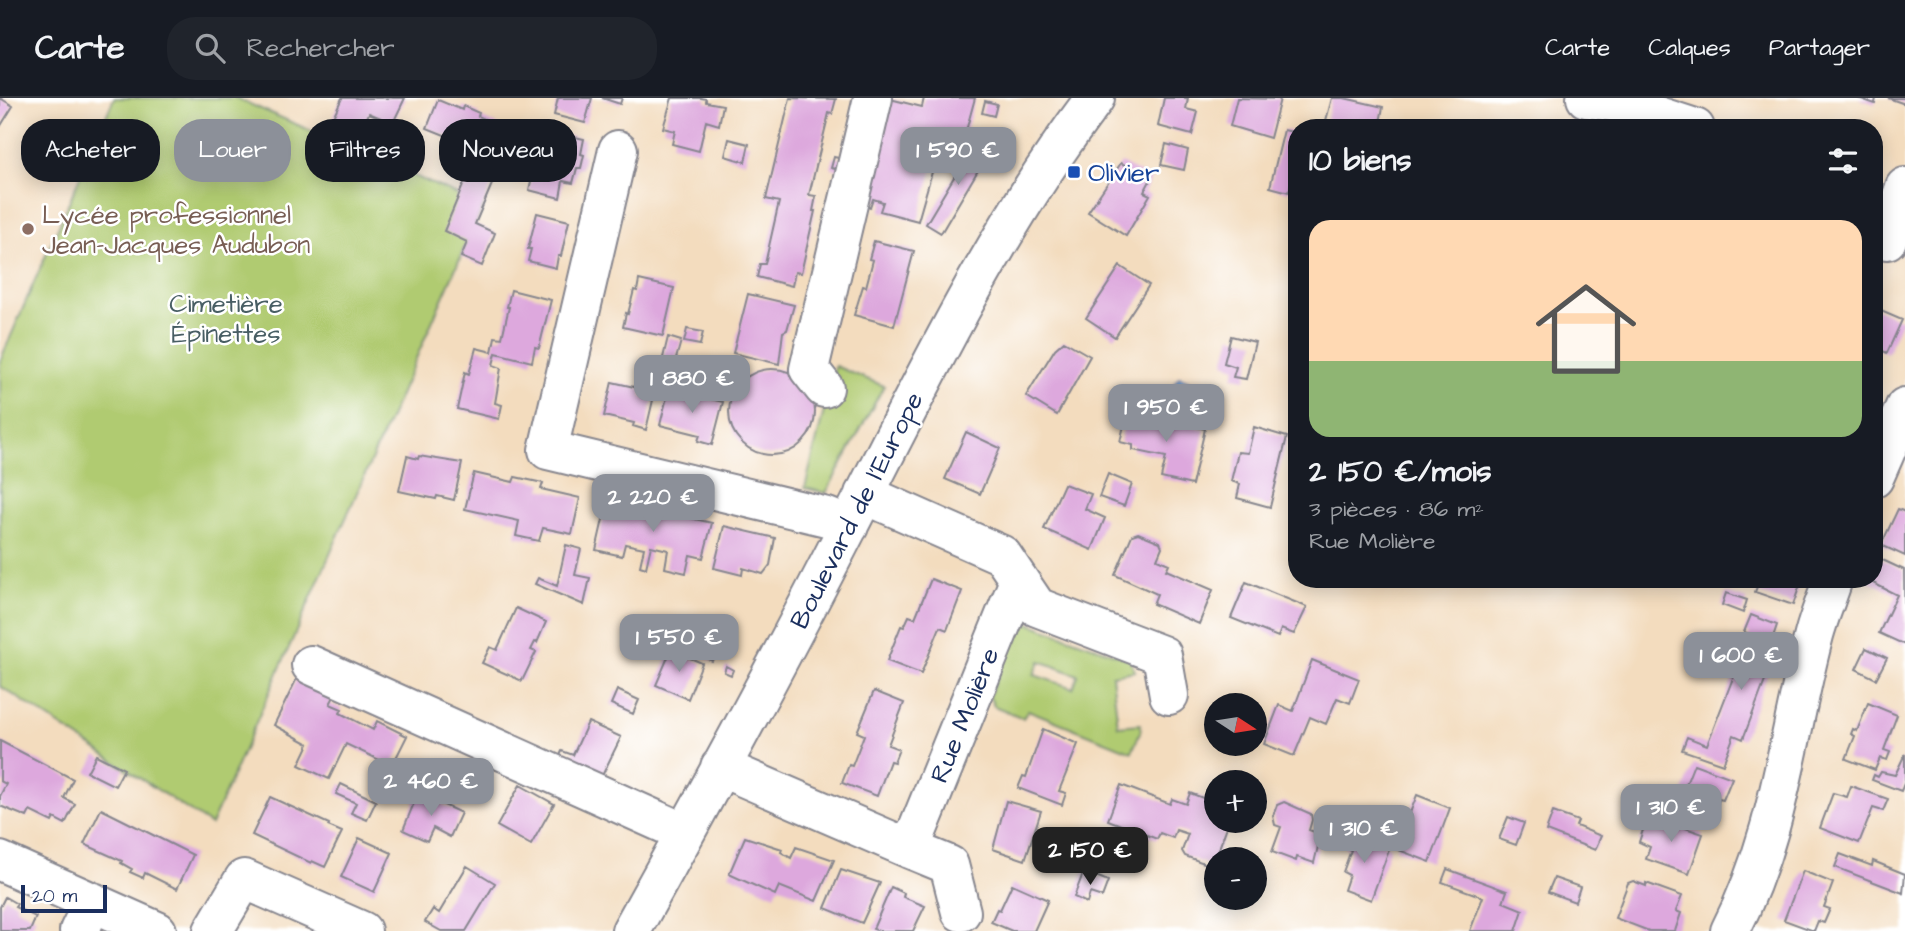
<!DOCTYPE html>
<html lang="fr">
<head>
<meta charset="utf-8">
<style>
	body { margin:0; font-family:"Architects Daughter",sans-serif; background:#20242c; color:#f1f3f6; height:100vh; display:flex; flex-direction:column; font-size:26px; white-space:nowrap }
	* { box-sizing:border-box; margin:0 }
	p { font-size:23px; color:#9ea1a6 }
	.icon { flex:none; width:38px; height:38px; fill:none; stroke:currentColor; stroke-width:2; stroke-linecap:round; stroke-linejoin:round }
	.map { position:relative; flex:1; overflow:hidden }
	.side { position:absolute; left:1288px; top:21px; width:595px; height:469px; display:flex; flex-direction:column; background:#171b24; border-radius:28px; box-shadow:0 4px 18px #0003 }
	.side>* { flex:none }
	.guide { position:absolute; left:21px; top:21px; width:665px; height:63px; display:flex; gap:14px }
	.needle { width:46px; rotate:102deg }
	.buttons { position:absolute; left:1204px; top:595px; display:grid; gap:14px }
	.buttons a { display:grid; place-items:center; width:63px; height:63px; border-radius:50%; background:#171b24; box-shadow:0 4px 18px #0003; font-size:35px }
	.scale { position:absolute; left:21px; bottom:18px; width:86px; box-sizing:border-box; padding-left:7px; border:4px solid #1b2f5e; border-top:0; font-size:19px; line-height:24px; white-space:nowrap; color:#1b2f5e; -webkit-text-stroke:5px #fff; paint-order:stroke }
	.price { position:absolute; translate:-50% -60px; padding:0 16px; border-radius:14px; background:#8c9099; color:#fff; font-size:23px; line-height:46px; filter:drop-shadow(0 2px 4px #0008) }
	.price::after { content:''; position:absolute; left:50%; top:42px; width:21px; height:16px; margin-left:-10px; background:inherit; clip-path:polygon(0 0,100% 0,50% 100%) }
	.price.active { background:#222; color:#fff }
	ul { padding:0; list-style:none }
	li { display:grid; align-content:center; gap:14px; height:371px; padding:0 21px }
	li+li { border-top:2px solid #363941 }
	li span { display:grid; place-items:center; height:217px; border-radius:21px; color:#555 }
	li>.icon { margin-inline-start:auto }
	span .icon { width:126px; height:126px; fill:#fffc; stroke-width:1 }
	li b { font-size:30px }
	h2 { display:flex; justify-content:space-between; align-items:center; height:84px; padding:0 21px; font-size:30px }
	.tag { padding:0 24px; border-radius:28px; background:#171b24; box-shadow:0 4px 18px #0003; font-size:24px; line-height:63px }
	.tag.active { background:#8c9099; color:#fff }
	header { display:flex; align-items:center; gap:42px; box-sizing:border-box; height:98px; padding:0 35px; background:#171b24; border-bottom:2px solid #363941 }
	header strong { font-size:33px }
	nav { display:flex; gap:38px; margin-inline-start:auto; font-size:24px }
	.search { width:490px; height:63px; background:#20242c; display:flex; align-items:center; gap:18px; box-sizing:border-box; padding:0 24px; border-radius:28px; color:#9ea1a6; font-size:26px }
	.map>svg:first-child { display:block }
	.green { fill:#b0cb71; stroke:#667d68; stroke-width:2; fill-rule:evenodd }
	.water { fill:#6ca0d8; stroke:#44689b; stroke-width:2 }
	.building { fill:#dda8dd }
	.lines { fill:none; stroke-linecap:round; stroke-linejoin:round }
	.minor-casing { stroke:#87868e; stroke-width:42 }
	.minor { stroke:#fff; stroke-width:38 }
	.transit-dot { fill:#1a4fb4; stroke:#fff; stroke-width:2.5 }
	.education-dot { fill:#8d6e63; stroke:#fff; stroke-width:2.5 }
	.labels { text-anchor:middle; stroke-width:5; stroke-linejoin:round; paint-order:stroke }
	.transit-label { font-size:26px; fill:#164399; stroke:#fff; text-anchor:start }
	.education-label { font-size:26px; fill:#785e54; stroke:#fff; text-anchor:start }
	.park-label { font-size:26px; fill:#485e64; stroke:#fff }
	.street-label { font-size:26px; fill:#1b2f5e; stroke:#fff }
</style>
</head>
<body>
<header>
<strong>Carte</strong>
<div class="search"><svg class="icon" aria-label="search" viewBox="0 0 24 24"><circle cx="10" cy="10" r="6"/><path d="M15 15l6 6"/></svg>Rechercher</div>
<nav><a>Carte</a><a>Calques</a><a>Partager</a></nav>
</header>
<div class="map">
<svg width="1905" height="833" viewBox="0 0 1905 833">
	<rect width="100%" height="100%" fill="#fff"/>
	<filter id="ink" filterUnits="userSpaceOnUse"><feTurbulence type="fractalNoise" baseFrequency=".0143" numOctaves="2"/><feDisplacementMap in="SourceGraphic" scale="14" xChannelSelector="R" yChannelSelector="G"/><feConvolveMatrix kernelMatrix="1 2 1 2 8 2 1 2 1" color-interpolation-filters="sRGB"/></filter>
	<filter id="wash" filterUnits="userSpaceOnUse"><feTurbulence type="fractalNoise" baseFrequency=".00686" numOctaves="4" result="noise"/><feDisplacementMap in="SourceGraphic" scale="28" xChannelSelector="R" yChannelSelector="G"/><feGaussianBlur stdDeviation="1.57" result="paint"/><feColorMatrix in="noise" values="0 0 0 0 0 0 0 0 0 0 0 0 0 0 0 0 0 1.4 0 .05"/><feComposite in="paint" operator="in"/></filter>
	<g filter="url(#wash)">
		<rect width="100%" height="100%" fill="#f3dcbe"/>
		<path class="green" d="M114 0H236L483 108 211 727 0 588V263Z
			M835 268 884 288 826 395 805 390Z
			M1028 525 1129 561 1135 573 1112 577 1118 628 1140 626 1141 632 1132 654 1028 612 1023 620 994 608 989 598 1017 531ZM1040 563 1078 577 1073 590 1034 577Z"/>
		<path class="water" d="M1179 279C1193 284 1207 292 1214 304L1211 310C1196 309 1183 302 1172 289Z"/>
		<g id="blocks">
			<path class="building" d="M0 0 13 8 0 29Z
				M342 0H405L393 25 369 15 353 52 329 41 338 21 333 19Z
				M558 0H592L585 25 554 17Z
				M602 0H622L620 6Z
				M672 0H701L706 1V4L723 7 719 27 706 23 699 53 672 46 675 33 663 30Z
				M790 0 836 1 832 16 829 15 809 97 816 98 813 113H815L801 175 795 174 792 188 757 179 760 166H765L779 104 766 101Z
				M886 0 922 9 924 0H975L957 66 936 60 918 123 880 113 883 104 873 101 870 110 860 106Z
				M1164 0H1188L1186 11 1198 14 1192 37 1158 28Z
				M1237 0 1280 1 1270 40 1230 28Z
				M1332 0H1344L1383 9 1379 30H1324Z
				M1858 0H1876L1875 6Z
				M1888 0H1905V6Z
				M438 2 462 12 463 8 479 15 478 18 500 28 489 55 427 30Z
				M985 3 997 6 994 18 982 15Z
				M1284 32 1297 35V61L1289 94 1270 89Z
				M549 33 584 41 581 56 584 57 581 70H577L573 85 563 83 560 100 529 92 533 74 537 75 543 50 541 45 542 38Z
				M729 41 749 46 745 64 725 58Z
				M976 42 990 52 941 135 926 126Z
				M1166 46 1188 52 1184 72 1161 67Z
				M834 59 843 61 840 72 831 70Z
				M1121 65 1151 81 1144 94 1150 97 1126 138 1088 114Z
				M471 68 495 79 475 126 495 135 482 168 461 159 467 144 444 133Z
				M537 115 569 123 561 158H558L556 170 528 163 531 151H528Z
				M874 143 914 153 894 228 854 217 863 188 866 189 873 162 869 161Z
				M1120 168 1149 187 1115 239 1086 220Z
				M639 182 674 190 663 238 623 229 626 215 628 216 634 192 637 193Z
				M511 192 551 202 539 250 535 249 532 264 496 255 493 267 501 270 495 305 502 307 499 321 457 311 465 274 469 276 476 250 492 254 495 239 502 240 509 209H507Z
				M748 196 794 207 787 232 783 234 779 266 733 255Z
				M1874 210 1902 222 1887 255 1874 249Z
				M687 231 703 234 700 247 684 244Z
				M1231 238 1255 244 1246 281 1233 279 1236 269 1224 265Z
				M668 239 681 243 674 268 662 264Z
				M1064 243 1090 258 1057 317 1026 298 1055 251Z
				M729 314a43 43 0 1 1 86 0a43 43 0 1 1-86 0Z
				M612 284 643 291 641 299 653 302 646 332 633 328 634 325 604 318Z
				M669 291 723 304 712 347 698 343 700 337 660 327Z
				M1127 315 1140 319 1141 315 1205 331 1192 387 1161 380 1166 359 1133 352V347L1120 344Z
				M1254 329 1287 339 1270 409 1237 400 1240 386 1231 383 1238 354 1248 355Z
				M966 334 1000 350 980 396 945 381Z
				M407 358 418 361 419 358 462 365 454 402 437 398 436 401 399 393Z
				M474 375 513 384 515 379 543 385 541 391 580 400 572 436 543 430 539 443 516 438 519 423 465 411Z
				M1108 376 1132 386 1124 408 1099 399Z
				M1064 386 1091 396 1085 411 1105 420 1092 452 1044 431Z
				M607 404 630 409V406L712 425 703 460 690 457 686 475 665 470 668 452 651 448 646 470 640 468 644 450 625 446 622 458 596 452Z
				M1898 411 1905 414V458L1881 447Z
				M724 428 775 440 770 467 763 476 743 470 742 477 714 470Z
				M1138 435 1160 444 1162 449 1157 461 1169 466 1166 472 1213 492 1199 526 1153 506 1157 496 1115 477 1132 437Z
				M566 447 581 451 575 477 590 480 584 507 535 486 538 480 557 488Z
				M1874 458 1904 472 1905 547 1879 535 1897 497 1865 481H1874Z
				M931 481 962 493 947 532 940 529 921 576 887 563 901 528 904 529 909 518 915 520Z
				M1760 481H1802L1793 507 1755 494Z
				M1246 484 1307 509 1294 536 1281 531 1278 539 1231 520Z
				M1726 495 1747 502 1743 515 1722 507Z
				M516 510 546 524 537 545 535 544 531 552 536 554 522 583 482 565 490 549 497 552Z
				M1751 517 1777 527 1772 542 1779 546 1743 641 1734 637 1723 666 1682 652 1687 639 1707 647 1750 536 1744 534Z
				M685 529 699 532 697 540 718 549 712 563 667 543 671 534 682 539Z
				M1866 550 1887 560 1876 581 1856 571Z
				M671 552 702 565 688 601 656 587Z
				M1312 562 1359 581 1350 605 1337 600 1326 626 1310 619 1294 658 1264 646 1279 607 1293 613Z
				M726 568 733 572 731 577 724 574Z
				M300 574 337 593 330 606 342 611 340 615 373 632 377 623 407 638 392 668 346 646 329 681 299 667 309 646 274 627Z
				M617 592 639 602 633 616 611 606Z
				M874 593 904 605 888 647 899 651 894 664 890 663 877 698 842 685 849 667 852 668 864 637 857 634Z
				M1868 605 1897 617 1884 652 1890 654 1887 662 1880 660 1875 672 1846 661 1855 638 1851 636 1853 631 1857 633Z
				M588 624 621 639 597 688 555 669 562 653 573 657Z
				M1043 631 1078 646 1059 693 1066 695 1062 707 1018 690 1023 678 1026 679Z
				M0 643 73 681 64 700 75 706 65 726 54 720 52 724 30 713 27 719 0 708V698L6 686 0 683Z
				M1905 656V683L1901 693 1872 682 1874 677 1878 679 1881 674 1895 677Z
				M96 657 124 671 115 688 87 674Z
				M1694 666 1732 680 1723 702 1719 701 1713 717 1679 704Z
				M341 686 376 703 367 722 351 715 356 705 336 696Z
				M520 687 554 706 531 747 497 728Z
				M1121 687 1170 706 1172 701 1186 706 1190 695 1211 703 1210 706 1216 708V723H1229L1214 764 1209 767 1185 758 1182 753 1188 736 1176 732 1173 740 1160 735 1157 741 1108 722Z
				M1851 688 1888 701 1883 713 1873 710 1859 745 1820 730 1833 695 1847 699Z
				M418 695 461 715 450 739 433 730 427 743 403 732Z
				M1417 697 1450 710 1430 764 1396 751Z
				M270 699 329 726 328 728 342 734 325 769 312 763 311 765 252 737Z
				M1006 703 1041 713 1025 762 993 751Z
				M1284 704 1311 716 1312 722 1309 732 1321 736 1314 765 1297 759 1296 763 1272 754 1281 729 1275 727 1273 718 1277 707Z
				M101 711 193 757 177 791 145 775 143 780 130 774 132 771 121 765 122 763 84 746Z
				M1553 714 1578 723 1576 728 1601 738 1595 752 1546 733Z
				M1648 717 1703 736 1689 776 1646 761 1650 749 1639 744Z
				M1508 719 1524 725 1516 747 1499 741Z
				M1350 733 1390 749 1371 802 1344 792 1349 777 1343 774 1351 752 1344 749Z
				M745 739 782 751 781 754 791 760 796 749 834 762 816 803 779 788 775 797 729 776Z
				M359 740 392 755 374 794 341 779Z
				M1840 756 1872 768 1873 763 1905 776 1903 795 1835 769Z
				M467 768 495 785 466 833H441L425 824 433 811 439 815Z
				M1447 771 1507 793 1503 804 1523 812 1516 833H1470L1483 799 1442 784Z
				M841 772 880 785 862 825 825 810Z
				M1084 773 1108 783 1102 799 1090 795 1087 805 1074 799Z
				M1803 773 1833 785 1824 809 1830 811 1824 825 1818 823 1814 833 1784 822Z
				M1554 780 1580 789 1575 804 1548 794Z
				M1633 783 1646 788V785L1682 798 1676 813 1681 815 1675 833H1649L1615 820 1628 785Z
				M1012 786 1048 802 1034 833H1012L991 824 997 811 1000 812Z
				M891 789 904 795 903 799 925 808 913 833H879L873 831Z
				M5 799 17 806 15 809 36 819 30 833H0V809Z"/>
		</g>
	</g>
	<g filter="url(#ink)">
		<use href="#blocks" fill-opacity="0" stroke="#87868e" stroke-width="2"/>
		<g class="lines">
			<defs>
				<path id="minor" d="M1586 0 1618 5 1695 30
					M618 52 548 352 827 419 849 428
					M1887 142 1905 89
					M824 290 809 271 873 0
					M1874 380 1905 309
					M864 396 1002 457 1037 509 1162 557 1169 597
					M311 567 685 735
					M720 669 910 751 1019 483
					M910 751 949 767 961 814
					M0 763 157 833
					M79 833 93 804
					M213 833 244 781 362 833
					M631 833C705 700 778 566 847 431 922 284 995 132 1095 0
					M1730 833C1780 736 1787 639 1814 537 1819 518 1827 500 1833 481"/>
			</defs>
			<use href="#minor" class="minor-casing"/>
			<use href="#minor" class="minor"/>
		</g>
	</g>
	<rect class="transit-dot" x="1067" y="67" width="14" height="14" rx="3.5"/>
	<circle class="education-dot" cx="28" cy="131" r="7"/>
	<g class="labels">
		<g class="transit-label">
			<text x="1088" y="83">Olivier</text>
		</g>
		<g class="education-label">
			<text x="42" y="125">Lycée professionnel<tspan x="42" dy="30">Jean-Jacques Audubon</tspan></text>
		</g>
		<g class="park-label">
			<text x="226" y="214">Cimetière<tspan x="226" dy="30">Épinettes</tspan></text>
		</g>
		<g class="street-label">
			<text transform="translate(856 412) rotate(-63)" y="9">Boulevard de l'Europe</text>
			<text transform="translate(964 617) rotate(-68)" y="9">Rue Molière</text>
		</g>
	</g>
</svg>
<div class="buttons">
<a><svg class="needle" viewBox="-14 -14 28 28"><path d="M0-13l5 13h-10z" fill="#e53935"/><path d="M0 13l5-13h-10z" fill="#9ea1a6"/></svg></a>
<a>+</a>
<a>−</a>
</div>
<div class="scale">20 m</div>
<b class="price" style="left:958px;top:89px">1 590 €</b>
<b class="price" style="left:692px;top:317px">1 880 €</b>
<b class="price" style="left:1166px;top:346px">1 950 €</b>
<b class="price" style="left:653px;top:436px">2 220 €</b>
<b class="price" style="left:679px;top:576px">1 550 €</b>
<b class="price" style="left:1741px;top:594px">1 600 €</b>
<b class="price" style="left:431px;top:720px">2 460 €</b>
<b class="price" style="left:1671px;top:746px">1 310 €</b>
<b class="price" style="left:1364px;top:767px">1 310 €</b>
<b class="price active" style="left:1090px;top:789px">2 150 €</b>
<div class="guide">
<a class="tag">Acheter</a>
<a class="tag active">Louer</a>
<a class="tag">Filtres</a>
<a class="tag">Nouveau</a>
</div>
<section class="side">
<h2>10 biens<svg class="icon" aria-label="filters" viewBox="0 0 24 24"><path d="M4 7h16M4 17h16"/><circle cx="9" cy="7" r="2"/><circle cx="15" cy="17" r="2"/></svg></h2>
<ul>
<li><span style="background:linear-gradient(#ffd9b3 65%,#8fb573 0)"><svg class="icon" aria-label="home" viewBox="0 0 24 24"><path d="M3 11l9-7 9 7M6 9v11h12V9"/></svg></span><div><b>2 150 €/mois</b><p>3 pièces · 86 m²</p><p>Rue Molière</p></div></li>
</ul>
</section>
</div>
</body>
</html>
